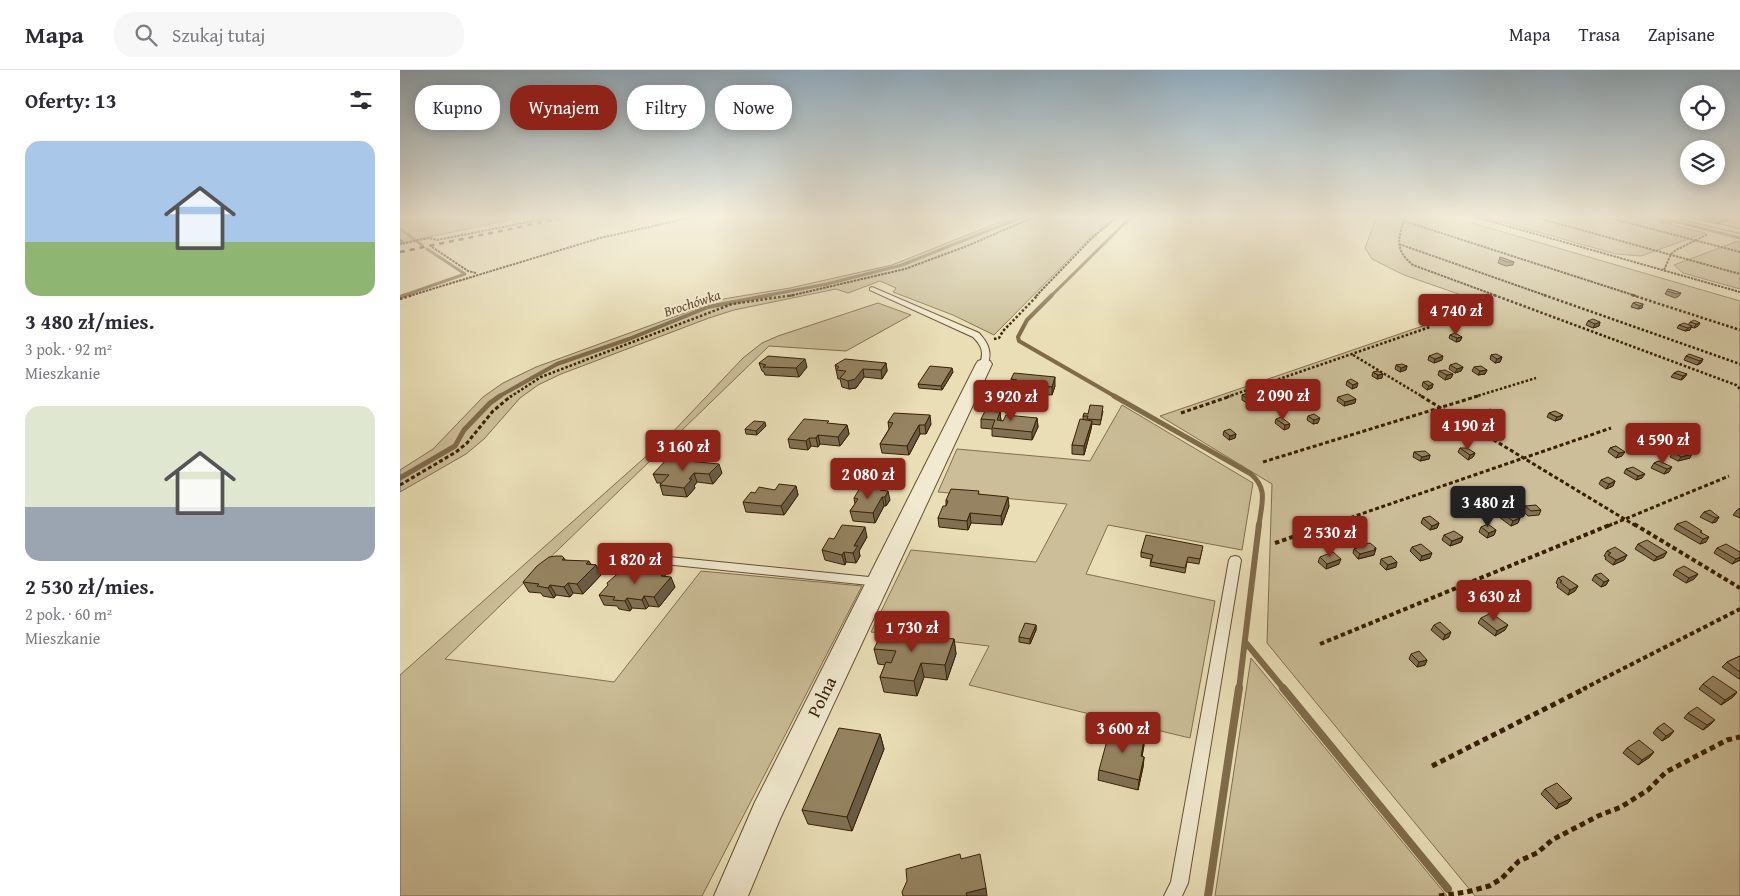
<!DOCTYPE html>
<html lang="pl">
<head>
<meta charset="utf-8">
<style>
	body { margin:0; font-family:"Gentium Book Plus",serif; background:#f7f7f7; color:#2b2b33; height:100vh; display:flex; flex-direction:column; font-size:19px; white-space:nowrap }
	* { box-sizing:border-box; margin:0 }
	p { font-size:16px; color:#7c7c81 }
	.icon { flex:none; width:28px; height:28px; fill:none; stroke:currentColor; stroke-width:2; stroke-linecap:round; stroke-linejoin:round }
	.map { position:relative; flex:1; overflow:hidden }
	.sheet { display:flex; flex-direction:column; background:#fff; width:400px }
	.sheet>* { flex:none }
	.top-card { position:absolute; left:15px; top:15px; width:475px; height:45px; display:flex; gap:10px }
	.controls { position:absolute; left:1280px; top:15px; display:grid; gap:10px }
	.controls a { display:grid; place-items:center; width:45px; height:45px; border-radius:50%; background:#fff; box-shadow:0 2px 12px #0003; font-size:25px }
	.price { position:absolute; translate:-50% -42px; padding:0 11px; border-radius:5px; background:#8f2418; color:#fff; font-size:16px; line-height:32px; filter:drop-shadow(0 1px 2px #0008) }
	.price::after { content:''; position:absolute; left:50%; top:30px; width:15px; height:11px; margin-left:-8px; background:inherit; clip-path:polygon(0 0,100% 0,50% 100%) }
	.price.current { background:#222; color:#fff }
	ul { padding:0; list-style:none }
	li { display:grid; align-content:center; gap:10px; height:265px; padding:0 25px }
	li span { display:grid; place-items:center; height:155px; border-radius:15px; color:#555 }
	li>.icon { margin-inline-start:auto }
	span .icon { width:90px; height:90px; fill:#fffc; stroke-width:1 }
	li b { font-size:21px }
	h2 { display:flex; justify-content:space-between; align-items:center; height:60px; padding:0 25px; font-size:21px }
	.tag { padding:0 18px; border-radius:20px; background:#fff; box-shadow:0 2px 12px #0003; font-size:18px; line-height:45px }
	.tag.current { background:#8f2418; color:#fff }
	header { display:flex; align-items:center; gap:30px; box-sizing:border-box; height:70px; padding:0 25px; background:#fff; border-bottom:1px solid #e1e1e2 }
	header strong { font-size:24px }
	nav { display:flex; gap:28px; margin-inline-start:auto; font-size:18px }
	.search { width:350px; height:45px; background:#f7f7f7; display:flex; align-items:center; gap:12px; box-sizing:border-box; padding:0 18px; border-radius:20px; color:#7c7c81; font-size:19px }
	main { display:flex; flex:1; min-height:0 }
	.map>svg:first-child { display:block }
	.green { fill:#cbbe98; stroke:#826f4e }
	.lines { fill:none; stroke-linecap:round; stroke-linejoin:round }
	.stream-far4 { stroke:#7f6b4a; stroke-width:3 }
	.stream-far3 { stroke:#7f6b4a; stroke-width:4 }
	.stream-far2 { stroke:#7f6b4a; stroke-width:5 }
	.stream-far1 { stroke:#7f6b4a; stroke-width:6 }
	.stream { stroke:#7f6b4a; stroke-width:8 }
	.lane-casing { stroke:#655030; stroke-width:2 }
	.street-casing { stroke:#655030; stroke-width:2 }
	.path-far4 { stroke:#392004; stroke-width:2; stroke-dasharray:2.5 1; stroke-linecap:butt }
	.path-far3 { stroke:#392004; stroke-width:2.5; stroke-dasharray:2.5 2; stroke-linecap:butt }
	.path-far2 { stroke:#392004; stroke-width:3; stroke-dasharray:4 2.5; stroke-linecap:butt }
	.path-far1 { stroke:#392004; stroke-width:4; stroke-dasharray:4.5 3; stroke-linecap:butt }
	.path { stroke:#392004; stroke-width:5; stroke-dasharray:5.5 4; stroke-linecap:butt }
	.lane { fill:#f1ead0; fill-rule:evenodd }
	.street { fill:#f1ead0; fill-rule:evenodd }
	.rail { stroke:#392004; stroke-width:2.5; stroke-dasharray:5 5; stroke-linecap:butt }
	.wall { fill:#807153; stroke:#392004 }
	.shaded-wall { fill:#685c44; stroke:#392004 }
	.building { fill:#958361; stroke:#392004 }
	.labels { text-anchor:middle; stroke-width:4; stroke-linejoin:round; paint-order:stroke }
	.far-water-label { font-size:14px; font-style:italic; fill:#624c2d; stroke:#f1ead0 }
	.near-street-label { font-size:18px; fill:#392004; stroke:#f1ead0 }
</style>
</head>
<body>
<header>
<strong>Mapa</strong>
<div class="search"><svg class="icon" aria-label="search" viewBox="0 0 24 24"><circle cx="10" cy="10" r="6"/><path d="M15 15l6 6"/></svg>Szukaj tutaj</div>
<nav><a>Mapa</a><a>Trasa</a><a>Zapisane</a></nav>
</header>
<main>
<section class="sheet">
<h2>Oferty: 13<svg class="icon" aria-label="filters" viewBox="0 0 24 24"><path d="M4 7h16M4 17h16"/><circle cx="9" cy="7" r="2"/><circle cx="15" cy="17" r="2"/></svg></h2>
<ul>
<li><span style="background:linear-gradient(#a9c7e8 65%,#8fb573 0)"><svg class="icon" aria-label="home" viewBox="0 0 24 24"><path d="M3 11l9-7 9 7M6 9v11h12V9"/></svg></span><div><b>3 480 zł/mies.</b><p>3 pok. · 92 m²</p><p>Mieszkanie</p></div></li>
<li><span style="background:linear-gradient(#dfe7d0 65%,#9aa5b1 0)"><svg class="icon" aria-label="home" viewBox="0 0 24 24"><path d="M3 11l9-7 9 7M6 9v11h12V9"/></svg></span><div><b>2 530 zł/mies.</b><p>2 pok. · 60 m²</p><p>Mieszkanie</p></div></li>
</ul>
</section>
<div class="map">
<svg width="1340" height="826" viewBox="0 0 1340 826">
	<rect width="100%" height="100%" fill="#e9deb6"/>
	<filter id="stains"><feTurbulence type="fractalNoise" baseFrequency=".004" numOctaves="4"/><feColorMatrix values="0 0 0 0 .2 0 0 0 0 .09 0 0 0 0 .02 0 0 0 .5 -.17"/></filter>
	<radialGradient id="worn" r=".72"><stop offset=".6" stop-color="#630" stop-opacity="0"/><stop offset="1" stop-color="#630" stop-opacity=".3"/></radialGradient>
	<path class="green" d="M0 146H129L0 173Z
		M615 146H717L689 169 594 265 553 245 493 222 496 218 480 211 448 223 436 219 334 240 309 248 161 304 138 315 120 328 84 369 66 384 0 422V400L33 379 83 327 103 313 136 297 323 229 390 218 492 195Z
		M977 146H1048L1340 231V826H1075L867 573 872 414 760 346 1087 234 1004 205 972 189 965 178Z
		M1081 146H1237L1305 163 1241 186 1216 184Z
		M1338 171 1340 172V219L1283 203 1274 195Z
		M478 233 511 245 446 281 369 276 45 589 214 612 301 501 462 516 302 826H0V605L269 366 343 288 362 273 378 266Z
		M722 335 853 413 842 480 708 455 686 504 815 531 790 668 569 615 589 576 471 562 511 480 636 492 667 434 538 422 557 379 690 391Z
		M851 588 1047 826H815Z"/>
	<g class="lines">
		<path class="stream-far4" d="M1254 146 1340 168
			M0 159 22 175
			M2 226 65 204 27 179
			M364 226 427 214 502 195 625 146
			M651 226 732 146"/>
		<path class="stream-far3" d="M652 225 627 250 618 267 619 271 716 327
			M0 227 6 225
			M98 327 157 294 229 269 308 237 371 225"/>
		<path class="stream-far2" d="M714 326 851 404C869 420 861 434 859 456
			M0 408 55 376 64 360 90 333 100 326"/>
		<path class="stream-far1" d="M846 573 884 619
			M839 619 859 454"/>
		<path class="stream" d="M883 618 1048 819
			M808 826 839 618"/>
		<defs>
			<path id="lane" d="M1281 146H1287L1286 147 1340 159V163L1280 149Z
				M472 217 579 263C588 273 592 281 588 294L584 296 580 294C584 282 582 276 573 267L470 220V218Z
				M239 484 479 508 483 509 485 512 483 515 479 516 235 491 233 488 235 485Z
				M835 486 839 487 841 490 788 813 782 826H764L771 812 829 490 831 487Z"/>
			<path id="street" d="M584 289 590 291 592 294 380 749 348 826H314L355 732 576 294 578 291Z"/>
		</defs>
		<use href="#lane" class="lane-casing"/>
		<use href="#street" class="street-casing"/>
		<path class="path-far4" d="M1005 146C999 168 993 179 1013 195L1097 226
			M1072 146 1340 222
			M1131 146 1340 204
			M1202 146 1340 182
			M1242 146 1273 153
			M1004 151 1236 226
			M0 170 2 171 1 174 29 168 37 170 159 146
			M999 174 1147 226
			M32 177 68 201 76 203
			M1264 200 1271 184 1276 180 1308 164
			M9 226 200 168 298 146
			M389 226 505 199 567 176 636 146
			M636 226 691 169 718 146"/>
		<path class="path-far3" d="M1094 225 1336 315 1340 319
			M1144 225 1340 294
			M1232 225 1340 260
			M0 229 13 225
			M594 269 599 268 603 261 638 225
			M953 285 1023 327
			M110 327 141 307 332 234 394 225
			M827 327 1030 257
			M1074 327 1136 308"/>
		<path class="path-far2" d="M1021 326 1236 456
			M781 343 831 326
			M863 392 1078 326
			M0 415 56 382 67 373 93 341 111 326
			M926 456 1211 358
			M1208 456 1329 406"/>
		<path class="path-far1" d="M1234 454 1340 518
			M875 473 930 454
			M920 574 1212 454
			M1183 619 1340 539"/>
		<path class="path" d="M1032 696 1186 618
			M1039 826 1067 822 1089 816 1101 809 1119 791 1137 783 1152 770 1198 746 1221 737 1248 720 1266 702 1327 670 1340 667"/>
		<use href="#lane" class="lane"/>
		<use href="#street" class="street"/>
		<path class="rail" d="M0 182 172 146"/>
	</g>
	<path class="wall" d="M1299 146H1338L1318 154 1298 149Z
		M1100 187 1114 192 1113 195 1106 196 1098 193Z
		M1268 219 1281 223 1279 226 1275 228 1265 224Z
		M1233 233 1243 234 1242 238 1238 239 1231 237Z
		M1188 251 1200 252 1199 256 1193 258 1186 255Z
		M1290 252 1300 253 1298 256 1294 258 1291 257 1290 260 1285 261 1277 258 1279 255H1288Z
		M1050 265 1062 267 1060 271 1056 272 1049 268Z
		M1091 285 1102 287 1100 292 1095 293 1090 289Z
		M1029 286 1042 290 1034 293 1028 290Z
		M1286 286 1303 289 1301 293 1297 295 1284 290Z
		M359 293 407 297 399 307 365 305 364 302 362 301Z
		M486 293 487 301 482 309 464 307 456 318 449 319 442 317 440 309H438L435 295Z
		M996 295 1007 296 1006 300 1000 302 995 299Z
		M1050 295 1063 297 1061 301 1055 303 1049 299Z
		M1074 297 1087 300 1085 304 1078 305 1072 301Z
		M1039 301 1053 304 1051 308 1045 310 1038 305Z
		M553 302 542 320 519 318 518 314Z
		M973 302 982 308 977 309 972 306Z
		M1274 303 1287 304 1284 308 1281 310 1271 307Z
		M611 309 655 316 652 325 636 324 634 332 614 330 613 322 614 318H612Z
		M947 311 957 317 952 319 946 315Z
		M1023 312 1033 314 1032 318 1027 320 1022 316Z
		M846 324 851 332 847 333 842 330V325Z
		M938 327 955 333 944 336 937 331Z
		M703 341 700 355 692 354 691 359 684 385 672 384V375L683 350V346L688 344Z
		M1085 341 1098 344 1096 348 1091 350 1083 345Z
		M600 342 601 351 637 348 638 357 632 370 592 366V359L581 358V349Z
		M1149 343 1161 349 1155 351 1147 347Z
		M908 346 918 353 913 354 907 350Z
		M876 349 889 358 884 360 875 353Z
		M488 352 531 354 526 364H520L509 385 482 383 480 374 489 359Z
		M430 354 447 355 449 364 440 376 420 374 418 377 411 376 408 380 390 378 388 369Z
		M366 356 357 365 346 364 345 359Z
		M824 361 836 364 835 368 829 370 823 365Z
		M1250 369 1266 375 1256 378 1247 373Z
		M1216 376 1222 386 1216 388 1208 382 1210 378Z
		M1060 378 1075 383 1073 387 1068 390 1058 382Z
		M1014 382 1030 385 1029 389 1020 391 1013 387Z
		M1273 382 1290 388 1278 391 1270 387Z
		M1259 391 1269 402 1264 404 1251 398 1254 393Z
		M1226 399 1242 408 1236 410 1224 403Z
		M322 403 313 414 297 412 294 416 295 418 287 427 263 425 260 415 261 413H257L253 404Z
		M1201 410 1215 411 1213 416 1206 419 1199 414Z
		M396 416 398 425 384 445 346 442 343 432 355 423 375 420Z
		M481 418V420L490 430 486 436H484L475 453 453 451 450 441 455 434 454 428Z
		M579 424 609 436 602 455 571 453 568 460 539 457 538 448 546 435V430Z
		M1076 424 1092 436 1087 438 1074 429Z
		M1125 436 1141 440 1139 445 1128 446 1123 441Z
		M1340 438V448L1333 445 1337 440Z
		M1101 442 1120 448 1118 453 1111 456 1099 447Z
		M1304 442 1319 447 1316 452 1312 453 1300 447Z
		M1023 448 1039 453 1037 458 1030 460 1021 453Z
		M1277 454 1301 462 1306 472 1300 474 1274 459Z
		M1081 457 1096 460 1094 465 1087 468 1079 462Z
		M1044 465 1063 467 1061 472 1050 476 1042 470Z
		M467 467 459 481 460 486 456 493 446 492 445 495 425 490 422 480 434 469Z
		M1238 474 1264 487 1254 491 1235 479Z
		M957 476 976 478 974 485 958 489 953 483 954 479 957 478Z
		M1012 477 1030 488 1020 491 1010 481Z
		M1317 478 1340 482V490L1332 494 1314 483Z
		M802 480 799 494 787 492 785 503 750 496 751 489 741 487V482Z
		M1207 481 1227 485 1224 490 1213 495 1205 489 1206 487 1204 486Z
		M920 487 939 494 926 499 918 492Z
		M164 488 165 490 196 495 201 505 183 524 173 523 170 527 156 525 154 528 143 526 141 523 129 522 123 512Z
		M981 489 996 497 986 500 980 494Z
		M1276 500 1298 504 1294 509 1286 513 1273 505Z
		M238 501 265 506 275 517 259 537 249 536 246 539 232 538 230 541 219 539 217 536 204 535 199 525Z
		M1195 505 1209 510 1206 515 1201 517 1192 510Z
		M1158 508 1178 516 1175 521 1168 525 1157 517 1158 515 1156 513Z
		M1081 548 1105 560 1095 566 1078 553Z
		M636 555V560L630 574 619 572V567Z
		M1034 555 1049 567 1043 570 1031 560Z
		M554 569 556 584 547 610 524 607 517 626 484 622 480 607 485 595 478 594 474 579Z
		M1011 584 1027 590 1025 595 1017 597 1009 589Z
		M1340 586V609H1339L1322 597 1327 592Z
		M1303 614 1337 622 1333 627 1321 635 1299 619Z
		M1288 643 1310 655 1303 660 1284 648Z
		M1257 658 1270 666 1262 671 1253 663Z
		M480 664 484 679 452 761 408 754 402 740Z
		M744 675 742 687H744L743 697 738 720 698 710 699 700Z
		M1227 678 1250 687 1238 695 1223 683Z
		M1145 719 1172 728 1168 733 1156 739 1141 724Z"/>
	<path class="shaded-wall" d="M1325 146H1338L1318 154 1322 148Z
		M1243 234 1242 238 1238 239 1240 236Z
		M1200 252 1199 256 1193 258 1195 254Z
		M1300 253 1298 256 1294 258 1296 254Z
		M1292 256 1290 260 1285 261 1288 258Z
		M1062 267 1060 271 1056 272 1057 268Z
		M1043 286 1042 290 1034 293 1035 289Z
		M1102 287 1100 292 1095 293 1097 289Z
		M405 289 407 297 399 307 396 298Z
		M1303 289 1301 293 1297 295 1300 291Z
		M486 293 487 301 482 309 481 300Z
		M1007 296 1006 300 1000 302 1001 298Z
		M1063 297 1061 301 1055 303 1057 299Z
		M552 298 553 302 542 320 541 316Z
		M463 299 464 307 456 318 449 319 448 311Z
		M1087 300 1085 304 1078 305 1080 301Z
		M983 304 982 308 977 309 978 305Z
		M1053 304 1051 308 1045 310 1047 305Z
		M1287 304 1284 308 1281 310 1283 306Z
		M655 307V316L652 325V317Z
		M958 313 957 317 952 319 953 315Z
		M1033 314 1032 318 1027 320 1029 316Z
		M636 316V324L634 332 633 323Z
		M852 328 851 332 847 333 848 329Z
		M956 329 955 333 944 336 945 332Z
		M600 342 601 351 597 359V350Z
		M1098 344 1096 348 1091 350 1092 345Z
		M530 345 531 354 526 364 525 355Z
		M1163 345 1161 349 1155 351 1157 347Z
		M637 348 638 357 632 370V362Z
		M920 348 918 353 913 354 914 350Z
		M692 351 691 359 684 385V376Z
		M365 352 366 356 357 365 356 361Z
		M890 354 889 358 884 360 885 355Z
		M447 355 449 364 440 376 438 367Z
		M519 355 520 364 509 385 507 376Z
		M836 364 835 368 829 370 830 366Z
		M418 365 420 374 418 377 416 368Z
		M409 368 411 376 408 380 406 371Z
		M1268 371 1266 375 1256 378 1259 374Z
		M1225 382 1222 386 1216 388 1219 383Z
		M1075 383 1073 387 1068 390 1070 385Z
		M1292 384 1290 388 1278 391 1281 387Z
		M1030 385 1029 389 1020 391 1022 387Z
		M319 394 322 403 313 414 309 404Z
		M1272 397 1269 402 1264 404 1267 399Z
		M294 403 297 412 294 416 295 418 287 427 284 418 289 409Z
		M1245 404 1242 408 1236 410 1238 406Z
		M1215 411 1213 416 1206 419 1209 414Z
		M396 416 398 425 384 445 381 436Z
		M481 418 484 436 475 453 473 443Z
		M488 421 490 430 486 436 485 427Z
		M608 427 609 436 602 455 601 446Z
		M1094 431 1092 436 1087 438 1089 433Z
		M570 443 571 453 568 460 567 451Z
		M1319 447 1316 452 1312 453 1316 448Z
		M1120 448 1118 453 1111 456 1113 451Z
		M1039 453 1037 458 1030 460 1032 456Z
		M465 457 467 467 459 481 460 486 456 493 453 483 454 476Z
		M1096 460 1094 465 1087 468 1089 463Z
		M1063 467 1061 472 1050 476 1052 471Z
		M1309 467 1306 472 1300 474 1303 469Z
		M976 478 974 485 958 489 960 484Z
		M444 482 446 492 445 495 442 485Z
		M1267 482 1264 487 1254 491 1257 487Z
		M1032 483 1030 488 1020 491 1022 486Z
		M1227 485 1224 490 1213 495 1216 490Z
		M1340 487V490L1332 494 1336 489Z
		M941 489 939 494 926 499 927 494Z
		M189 491 193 498 196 495 201 505 183 524 177 514 186 494Z
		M997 492 996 497 986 500 988 495Z
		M264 503 268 511 271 507 275 517 259 537 254 527 261 506Z
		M1298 504 1294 509 1286 513 1289 508Z
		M1209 510 1206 515 1201 517 1204 512Z
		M168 513 173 523 170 527 164 517Z
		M150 515 156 525 154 528 148 518Z
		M1178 516 1175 521 1168 525 1170 520Z
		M244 526 249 536 246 539 242 530Z
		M227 528 232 538 230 541 225 531Z
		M636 555V560L630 574V569Z
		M1108 555 1105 560 1095 566 1097 561Z
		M1051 562 1049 567 1043 570 1045 565Z
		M554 569 556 584 547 610 545 595Z
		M1027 590 1025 595 1017 597 1019 592Z
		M521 593 524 607 517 626 514 611Z
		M1337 622 1333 627 1321 635 1325 630Z
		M1315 650 1310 655 1303 660 1307 655Z
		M1274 661 1270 666 1262 671 1266 666Z
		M480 664 484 679 452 761 447 747Z
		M745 665 744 675 740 696 741 686Z
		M1254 682 1250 687 1238 695 1242 690Z
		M744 687 743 697 738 720 739 710Z
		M1172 728 1168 733 1156 739 1159 734Z
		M586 818 587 826H567L566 823Z"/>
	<path class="building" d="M1100 187 1114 192H1107L1100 189Z
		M1268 219 1281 223 1277 224 1267 221Z
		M1236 232 1243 234 1240 236 1233 233Z
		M1193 249 1200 252 1195 254 1188 251Z
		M1294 250 1300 253 1296 254 1290 252Z
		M1284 253 1292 256 1288 258 1279 255Z
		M1055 263 1062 267 1057 268 1050 265Z
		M1037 283 1043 286 1035 289 1029 286Z
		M1096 284 1102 287 1097 289 1091 285Z
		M1289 284 1303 289 1300 291 1286 286Z
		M368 286 405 289 396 298 363 297 366 295 359 293Z
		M445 289 486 293 481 300 463 299 455 309 448 311 440 308 446 301 436 300 439 297 435 295Z
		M1056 293 1063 297 1057 299 1050 295Z
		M1002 294 1007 296 1001 298 996 295Z
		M530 296 552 298 541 316 518 314Z
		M1081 296 1087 300 1080 301 1074 297Z
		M1045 300 1053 304 1047 305 1039 301Z
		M978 301 983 304 978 305 973 302Z
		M1278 301 1287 304 1283 306 1274 303Z
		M614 303 655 307 652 317 636 316 633 323 613 322 617 310 611 309Z
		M951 309 958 313 953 315 947 311Z
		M1028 311 1033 314 1029 316 1023 312Z
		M846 324 852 328 848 329 842 325Z
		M948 324 956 329 945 332 938 327Z
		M690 335 703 336 701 350 687 349 688 346H683L684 343 688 344Z
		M1090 339 1098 344 1092 345 1085 341Z
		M585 341 600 342 597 350 603 351 606 345 637 348 632 362 592 358 595 350 581 349Z
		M1155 341 1163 345 1157 347 1149 343Z
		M494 343 530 345 525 355H519L507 376 480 374 493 353 488 352Z
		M914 344 920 348 914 350 908 346Z
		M881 347 890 354 885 355 876 349Z
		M404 349 429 351 427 353 447 355 438 367 418 365 416 368H409L406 371 388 369Z
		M680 349 692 351 684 376 672 375Z
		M354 351 365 352 356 361 345 359Z
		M830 359 836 364 830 366 824 361Z
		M1256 367 1262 368 1268 371 1259 374 1250 369Z
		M1216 376 1225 382 1219 383 1210 378Z
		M1060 378H1067L1075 383 1070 385Z
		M1284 379 1292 384 1281 387 1273 382Z
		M1025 381 1030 385 1022 387 1014 382Z
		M267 389 319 394 309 404 294 403 289 409H292L284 418 260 415 269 405 253 404Z
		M1259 391 1272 397 1267 399 1254 393Z
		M1233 397 1245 404 1238 406 1226 399Z
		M1208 407 1215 411 1209 414 1201 410Z
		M379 414 396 416 381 436 343 432 351 422 355 423 359 417 375 420Z
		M460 418H481L480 420 488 421 485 427H482L473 443 450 441 458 429 454 428Z
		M551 419 579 421 578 424 608 427 601 446 570 443 567 451 538 448 543 436H546L548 431 546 430Z
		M1081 422 1094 431 1089 433 1076 424Z
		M1136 435 1141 440 1131 441 1125 436Z
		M1108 440 1120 448 1113 451 1101 442Z
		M1310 440 1319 447 1316 448 1304 442Z
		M1030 446 1039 453 1032 456 1023 448Z
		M1286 451 1302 461 1300 462 1309 467 1303 469 1277 454Z
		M1088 454 1096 460 1089 463 1081 457Z
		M442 455 465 457 454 476H458L453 483 444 482 442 485 422 480 429 468 434 469Z
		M1054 461 1063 467 1052 471 1044 465Z
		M746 465 803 476 800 489 788 487 785 498 751 492 753 485 741 482Z
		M1247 470 1267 482 1257 487 1238 474Z
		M970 473 976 478 974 479 975 480 960 484 954 479 959 477 957 476Z
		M1021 474 1032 483 1022 486 1012 477Z
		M1326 474 1340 482V487L1336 489 1317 478Z
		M1215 477 1227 485 1216 490 1208 485 1211 483 1207 481Z
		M933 482 941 489 927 494 920 487Z
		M156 486H162L164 488 162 490 189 491 186 494 196 495 177 514 168 513 164 517 150 515 148 518 137 516 139 514 123 512 137 496 149 487Z
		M991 486 997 492 988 495 981 489Z
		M1284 496 1298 504 1289 508 1276 500Z
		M230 497 235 498 238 500 236 501 264 503 261 506 271 507 254 527 244 526 242 530 227 528 225 531 213 530 215 527 199 525 208 515 207 513 223 499Z
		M1201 503 1209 510 1204 512 1195 505Z
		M1163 506 1178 516 1170 520 1160 512 1162 511 1158 508Z
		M1091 543 1108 555 1097 561 1081 548Z
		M1040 552 1051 562 1045 565 1034 555Z
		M625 553 636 555 630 569 619 567Z
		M483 560 554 569 545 595 521 593 514 611 480 607 486 592 491 593 496 581 474 579Z
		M1019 581 1027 590 1019 592 1011 584Z
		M1340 586V602L1327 592Z
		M1313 606 1337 622 1325 630 1303 614Z
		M1297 637 1315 650 1307 655 1288 643Z
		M1264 653 1274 661 1266 666 1257 658Z
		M711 656 745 665 741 686 744 687 739 710 699 700Z
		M439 658 480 664 447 747 402 740Z
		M1239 670 1254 682 1242 690 1227 678Z
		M1157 713 1172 728 1159 734 1145 719Z
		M560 784 561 789 580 784 586 818 566 823 567 826H503L502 822 507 811 506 799Z"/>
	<linearGradient id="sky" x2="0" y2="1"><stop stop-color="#90abbc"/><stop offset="0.56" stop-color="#f5f0de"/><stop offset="1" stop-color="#f5f0de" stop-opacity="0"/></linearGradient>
	<rect width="1340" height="262" fill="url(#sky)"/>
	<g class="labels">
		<g class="far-water-label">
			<text transform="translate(292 233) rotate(-18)" y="5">Brochówka</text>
		</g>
		<g class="near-street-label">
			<text transform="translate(422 627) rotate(-64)" y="6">Polna</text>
		</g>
	</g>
	<rect width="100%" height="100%" filter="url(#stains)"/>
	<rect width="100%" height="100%" fill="url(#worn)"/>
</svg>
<div class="controls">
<a><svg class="icon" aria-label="locate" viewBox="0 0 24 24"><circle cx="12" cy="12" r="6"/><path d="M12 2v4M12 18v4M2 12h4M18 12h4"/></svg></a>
<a><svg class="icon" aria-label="layers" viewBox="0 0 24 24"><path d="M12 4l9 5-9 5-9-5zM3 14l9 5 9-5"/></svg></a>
</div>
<b class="price" style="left:1056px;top:266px">4 740 zł</b>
<b class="price" style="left:883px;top:351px">2 090 zł</b>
<b class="price" style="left:611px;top:352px">3 920 zł</b>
<b class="price" style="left:1068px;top:381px">4 190 zł</b>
<b class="price" style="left:1263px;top:395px">4 590 zł</b>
<b class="price" style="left:283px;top:402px">3 160 zł</b>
<b class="price" style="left:468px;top:430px">2 080 zł</b>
<b class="price current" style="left:1088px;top:458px">3 480 zł</b>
<b class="price" style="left:930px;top:488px">2 530 zł</b>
<b class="price" style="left:235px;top:515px">1 820 zł</b>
<b class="price" style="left:1094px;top:552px">3 630 zł</b>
<b class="price" style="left:512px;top:583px">1 730 zł</b>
<b class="price" style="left:723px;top:684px">3 600 zł</b>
<div class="top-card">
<a class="tag">Kupno</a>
<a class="tag current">Wynajem</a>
<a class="tag">Filtry</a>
<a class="tag">Nowe</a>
</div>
</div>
</main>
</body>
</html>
